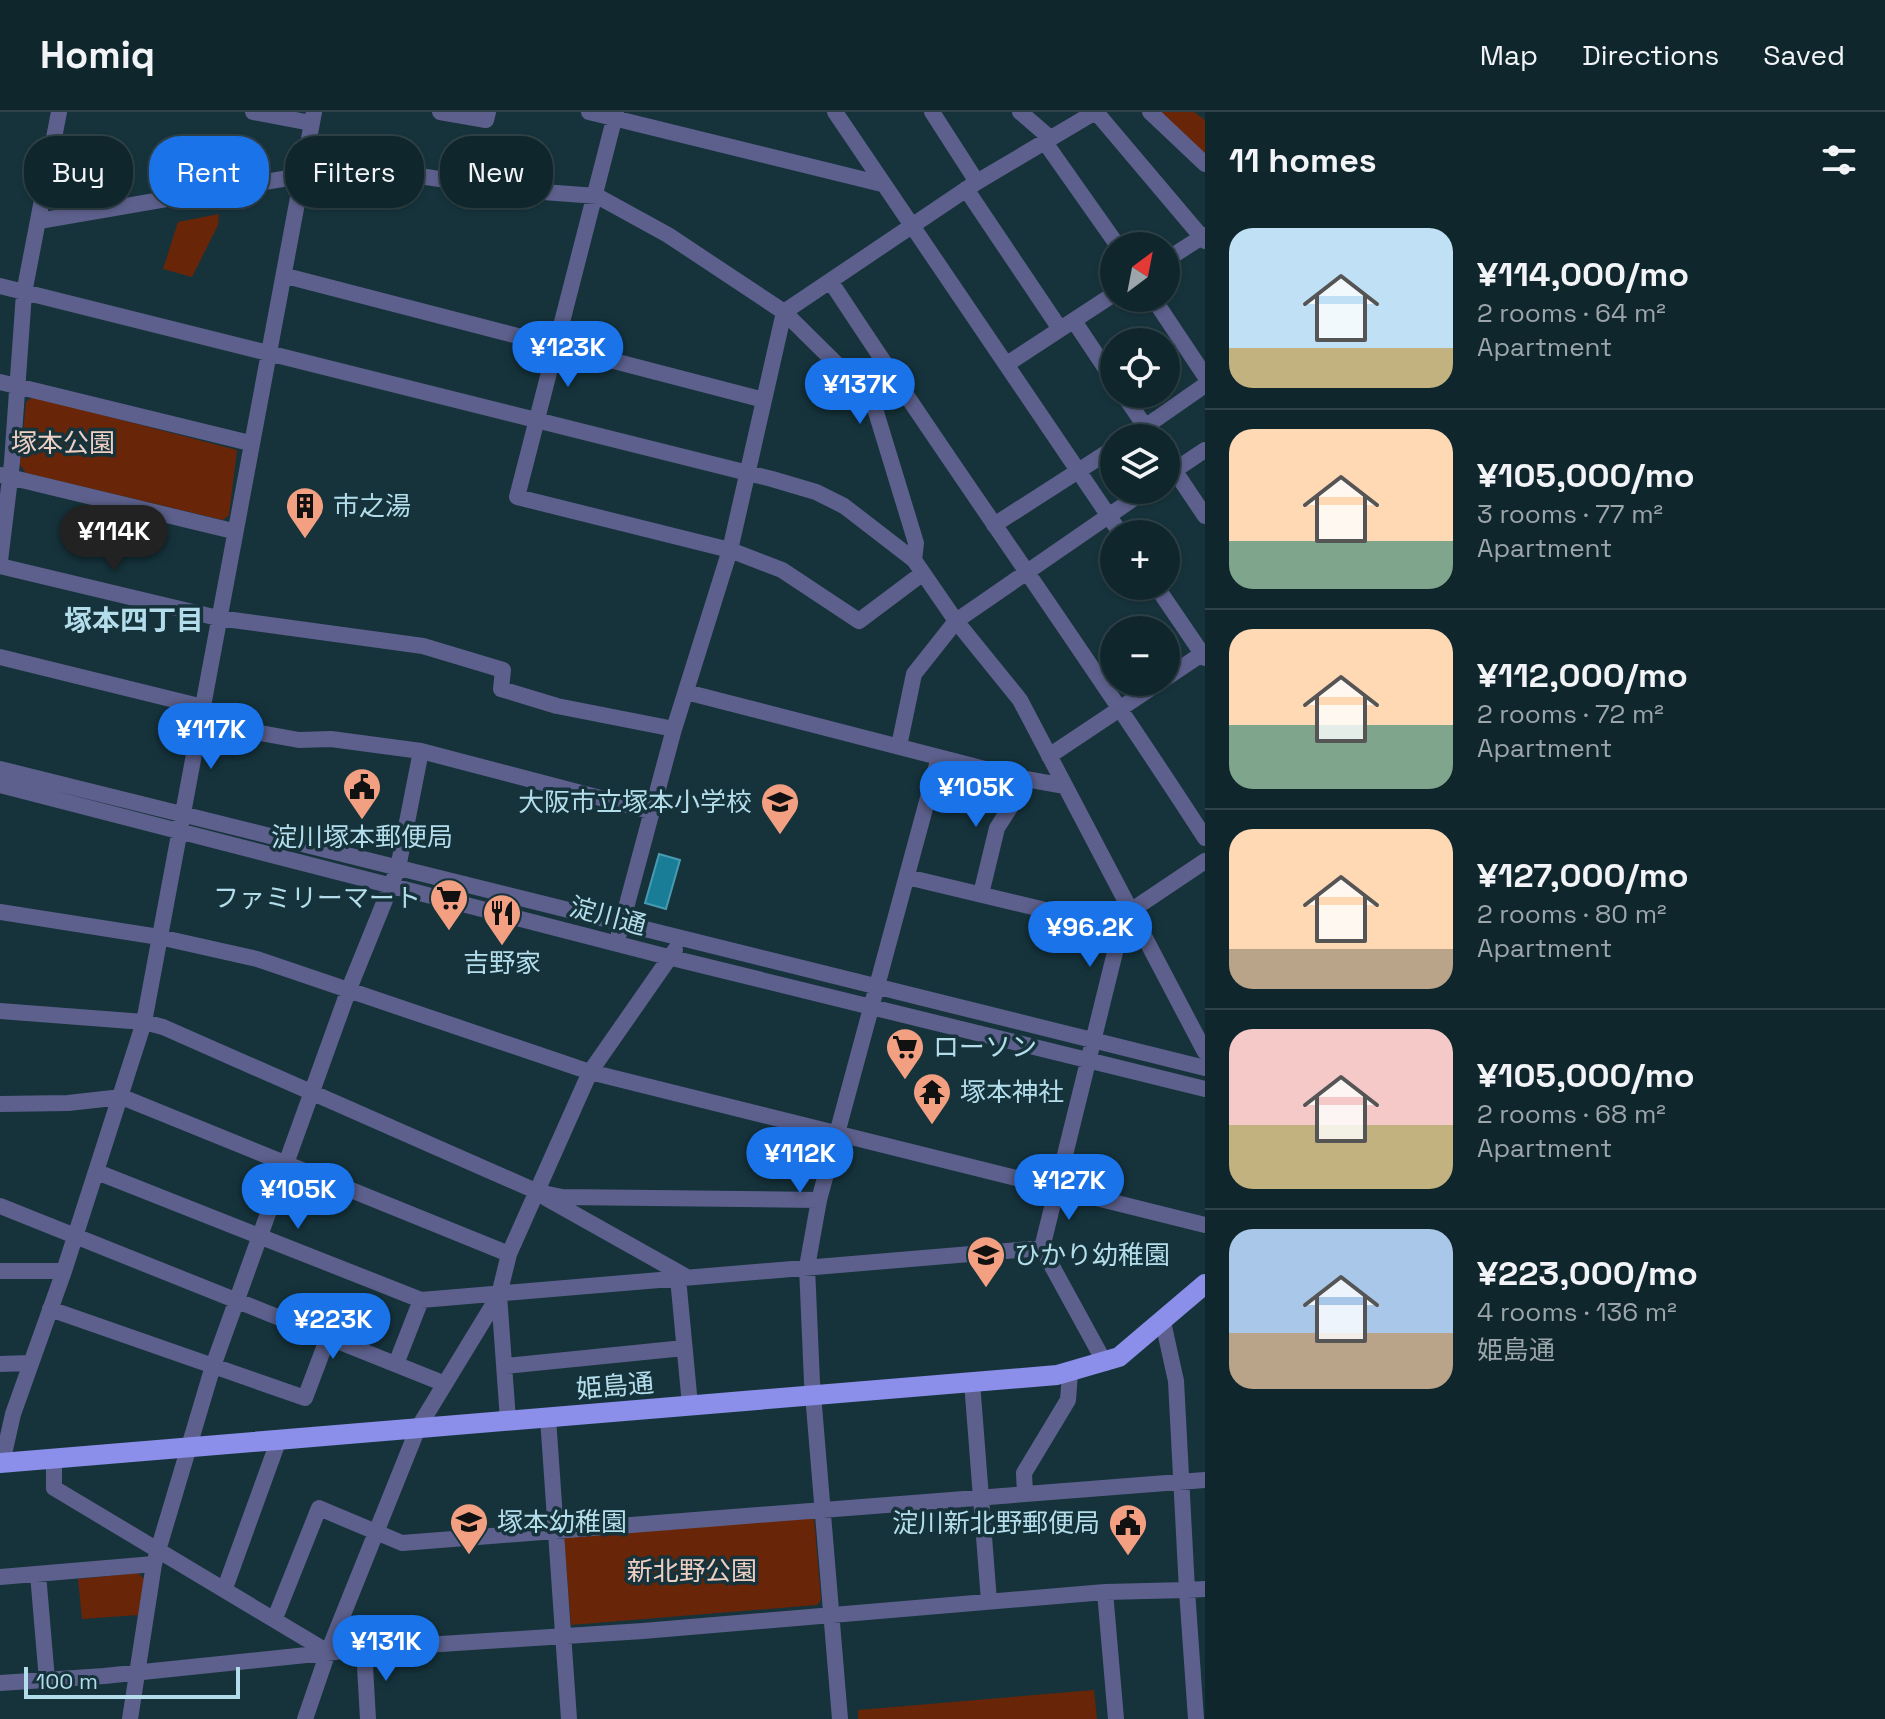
<!DOCTYPE html>
<html lang="en">
<head>
<meta charset="utf-8">
<style>
	body { margin:0; font-family:"Space Grotesk","Noto Sans JP",sans-serif; background:#1e3239; color:#f1f3f6; height:100vh; display:flex; flex-direction:column; font-size:30px; white-space:nowrap }
	* { box-sizing:border-box; margin:0 }
	p { font-size:26px; color:#9ca5aa }
	.icon { flex:none; width:44px; height:44px; fill:none; stroke:currentColor; stroke-width:2; stroke-linecap:round; stroke-linejoin:round }
	.map { position:relative; flex:1; overflow:hidden }
	.drawer { display:flex; flex-direction:column; background:#10262d; width:680px }
	.drawer>* { flex:none }
	.top-card { position:absolute; left:24px; top:24px; width:760px; height:72px; display:flex; gap:16px }
	.needle { width:52px; rotate:32deg }
	.fabs { position:absolute; left:1100px; top:120px; display:grid; gap:16px }
	.fabs a { display:grid; place-items:center; width:80px; height:80px; border-radius:50%; background:#10262d; box-shadow:0 2px 6px #0004,0 0 0 2px #304349; font-size:40px }
	.scale { position:absolute; left:24px; bottom:20px; width:216px; box-sizing:border-box; padding-left:8px; border:4px solid #b3ddeb; border-top:0; font-size:22px; line-height:28px; white-space:nowrap; color:#b3ddeb; -webkit-text-stroke:6px #16333c; paint-order:stroke }
	.price { position:absolute; translate:-50% -68px; padding:0 18px; border-radius:28px; background:#1a73e8; color:#fff; font-size:26px; line-height:52px; filter:drop-shadow(0 2px 4px #0008) }
	.price::after { content:''; position:absolute; left:50%; top:48px; width:24px; height:18px; margin-left:-12px; background:inherit; clip-path:polygon(0 0,100% 0,50% 100%) }
	.price.on { background:#222; color:#fff }
	ul { padding:0; list-style:none }
	li { display:flex; align-items:center; gap:24px; height:200px; padding:0 24px }
	li+li { border-top:2px solid #304349 }
	li span { display:grid; place-items:center; flex:none; width:224px; height:160px; border-radius:24px; color:#555 }
	li>.icon { margin-inline-start:auto }
	span .icon { width:96px; height:96px; fill:#fffc; stroke-width:1 }
	li b { font-size:34px }
	h2 { display:flex; justify-content:space-between; align-items:center; height:96px; padding:0 24px; font-size:34px }
	.tag { padding:0 28px; border-radius:32px; background:#10262d; box-shadow:0 2px 6px #0004,0 0 0 2px #304349; font-size:28px; line-height:72px }
	.tag.on { background:#1a73e8; color:#fff }
	header { display:flex; align-items:center; gap:48px; box-sizing:border-box; height:112px; padding:0 40px; background:#10262d; border-bottom:2px solid #304349 }
	header strong { font-size:38px }
	nav { display:flex; gap:44px; margin-inline-start:auto; font-size:28px }
	main { display:flex; flex:1; min-height:0 }
	.map>svg:first-child { display:block }
	.green { fill:#692507 }
	.water { fill:#1a7d97; stroke:#489ab0; stroke-width:2 }
	.lines { fill:none; stroke-linecap:round; stroke-linejoin:round }
	.minor { stroke:#5d608c; stroke-width:16 }
	.major { stroke:#8b8fe9; stroke-width:20 }
	.labels { text-anchor:middle; stroke-width:7; stroke-linejoin:round; paint-order:stroke }
	.park-label { font-size:26px; fill:#edcfc4; stroke:#16333c }
	.poi-label { font-size:26px; fill:#b3ddeb; stroke:#16333c; text-anchor:start }
	.street-label { font-size:26px; fill:#b3ddeb; stroke:#16333c }
	.neighbourhood-label { font-size:28px; font-weight:bold; fill:#b3ddeb; stroke:#16333c }
</style>
</head>
<body>
<header>
<strong>Homiq</strong>
<nav><a>Map</a><a>Directions</a><a>Saved</a></nav>
</header>
<main>
<div class="map">
<svg width="1205" height="1607" viewBox="0 0 1205 1607">
	<rect width="100%" height="100%" fill="#16333c"/>
	<path class="green" d="M1160 0H1194L1205 8V45Z
		M219 102 218 113 192 165 163 157 178 110Z
		M33 285 237 338 229 403 223 408 26 361 20 353 26 290Z
		M814 1405 821 1488 817 1493 571 1513 564 1425Z
		M138 1461 144 1467 138 1503 82 1507 78 1467Z
		M1094 1578 1097 1607H858V1598Z"/>
	<path class="water" d="M659 742 680 748 666 797 645 791Z"/>
	<g class="lines">
		<path class="minor" d="M253 0 311 11
			M440 0 486 8 488 0
			M589 0 882 72
			M616 0 517 385 730 438 782 458 859 509 923 461
			M835 0 1121 422
			M932 0 977 70
			M1020 0 1049 25
			M1096 0 1205 129
			M1150 0 1205 52
			M1044 29 1118 134
			M966 77 1060 217
			M39 109 300 64H419L516 78 597 84 668 123 784 200 872 287 916 431 914 448
			M1166 148 1205 123
			M286 164 764 288
			M831 170C953 357 1084 538 1205 726
			M0 174 772 367 816 380 844 394 914 448 956 509 1020 588 1205 940
			M1153 186 1205 264
			M1074 209 1114 269
			M1007 252 1114 182
			M0 270 250 331
			M1123 282 1153 326
			M1129 326 1205 273
			M1166 346 1205 404
			M1 363 233 419
			M1166 364 1205 338
			M994 413 1114 336
			M0 449 12 350 24 181 59 0
			M0 454 218 506 423 534 503 558 501 577 557 594 674 617
			M1156 474 1205 546
			M0 545 203 595
			M1166 566 1205 540
			M686 580 1020 666 1065 674
			M200 610 299 628 331 627 421 639 650 699
			M899 634 914 562 956 509 1146 378
			M1049 644 1160 570
			M0 657 1205 956
			M0 673 672 846 1205 977
			M907 765 1121 816
			M981 782 997 716 1013 691 1020 666
			M0 800 159 825 257 847 590 960 1205 1113
			M619 822 674 617 730 438 784 200 977 70 1095 0
			M0 899 144 910 163 915 538 1080 562 1085 819 1088
			M0 992 68 991 122 985 509 1142
			M97 1060 421 1188 1042 1136
			M546 1086 685 1164
			M0 1094 445 1272
			M0 1159H64
			M678 1166 690 1293
			M499 1183 508 1308
			M50 1197 305 1286 328 1225
			M1105 1251 1042 1136 1121 816 1129 800 1205 749
			M0 1252 31 1251
			M396 1252 421 1188
			M506 1254 684 1236
			M972 1270 989 1489
			M548 1306 569 1607
			M54 1347V1376L328 1540
			M2 1351 13 1302 64 1159 144 910 314 0
			M1025 1382 1024 1361 1068 1288 1070 1261
			M38 1462 47 1568
			M0 1465 154 1452
			M225 1476 279 1327
			M1105 1480 1116 1607
			M275 1506 319 1396 402 1431 1205 1368
			M364 1537 368 1607
			M0 1571 104 1564 364 1537 643 1519 1105 1480 1187 1478 1176 1269 1163 1210
			M130 1607 154 1452 213 1254 349 877 398 756 421 639
			M305 1607 328 1540 418 1316 499 1183 509 1142 590 960 675 838
			M840 1607 812 1270 807 1155 819 1088 939 645
			M1196 1607 1187 1478 1205 1477"/>
		<path class="major" d="M0 1351 1057 1263 1119 1245 1205 1172"/>
	</g>
	<defs>
		<symbol id="building-pin" viewBox="-11 -11 22 30"><path d="M0 17L-7.5 6A9.5 9.5 0 1 1 7.5 6Z" fill="#f3a082" stroke="#16333c"/><path d="M-4-6H4V6H1V3H-1V6H-4ZM-2.5-4.3h1.7v1.8h-1.7ZM.8-4.3h1.7v1.8H.8ZM-2.5-1h1.7V.8h-1.7ZM.8-1h1.7V.8H.8Z" fill="#111"/></symbol>
		<symbol id="civic-pin" viewBox="-11 -11 22 30"><path d="M0 17L-7.5 6A9.5 9.5 0 1 1 7.5 6Z" fill="#f3a082" stroke="#16333c"/><path d="M-.6-6.5H3V-4.5H.6V-3L4-1V1h2V6H-6V1h2V-1L-.6-3ZM-1.2 2.5V6h2.4V2.5Z" fill="#111"/></symbol>
		<symbol id="school-pin" viewBox="-11 -11 22 30"><path d="M0 17L-7.5 6A9.5 9.5 0 1 1 7.5 6Z" fill="#f3a082" stroke="#16333c"/><path d="M0-5L7-2L0 1L-7-2ZM-4 1L0 2.5L4 1V4Q0 6-4 4Z" fill="#111"/></symbol>
		<symbol id="supermarket-pin" viewBox="-11 -11 22 30"><path d="M0 17L-7.5 6A9.5 9.5 0 1 1 7.5 6Z" fill="#f3a082" stroke="#16333c"/><path d="M-6-5.5h2.5l.6 2H6L4.5 2H-2.5L-4.4-4H-6ZM-1.5 3.2a1.3 1.3 0 1 0 .1 0ZM3 3.2a1.3 1.3 0 1 0 .1 0Z" fill="#111"/></symbol>
		<symbol id="restaurant-pin" viewBox="-11 -11 22 30"><path d="M0 17L-7.5 6A9.5 9.5 0 1 1 7.5 6Z" fill="#f3a082" stroke="#16333c"/><path d="M-5-6h1v4h1v-4h1v4h1v-4h1v5L-1.5 .5V6h-2V.5L-5-1ZM5-6V6H3V1.5H1.5Q1.5-4 5-6Z" fill="#111"/></symbol>
		<symbol id="temple-pin" viewBox="-11 -11 22 30"><path d="M0 17L-7.5 6A9.5 9.5 0 1 1 7.5 6Z" fill="#f3a082" stroke="#16333c"/><path d="M0-6L5-2H3V0L6.5 2.5H4V6H1.5V3h-3V6H-4V2.5H-6.5L-3 0V-2H-5Z" fill="#111"/></symbol>
	</defs>
	<g fill-rule="evenodd">
		<use href="#building-pin" x="283" y="372" width="44" height="60"/>
		<use href="#civic-pin" x="340" y="653" width="44" height="60"/>
		<use href="#school-pin" x="758" y="668" width="44" height="60"/>
		<use href="#supermarket-pin" x="427" y="764" width="44" height="60"/>
		<use href="#restaurant-pin" x="480" y="779" width="44" height="60"/>
		<use href="#supermarket-pin" x="883" y="913" width="44" height="60"/>
		<use href="#temple-pin" x="910" y="958" width="44" height="60"/>
		<use href="#school-pin" x="964" y="1121" width="44" height="60"/>
		<use href="#school-pin" x="447" y="1388" width="44" height="60"/>
		<use href="#civic-pin" x="1106" y="1389" width="44" height="60"/>
	</g>
	<g class="labels">
		<g class="park-label">
			<text x="63" y="340">塚本公園</text>
			<text x="692" y="1468">新北野公園</text>
		</g>
		<g class="poi-label">
			<text x="333" y="403">市之湯</text>
			<text x="752" y="699" text-anchor="end">大阪市立塚本小学校</text>
			<text x="362" y="734" text-anchor="middle">淀川塚本郵便局</text>
			<text x="421" y="795" text-anchor="end">ファミリーマート</text>
			<text x="502" y="860" text-anchor="middle">吉野家</text>
			<text x="933" y="944">ローソン</text>
			<text x="960" y="989">塚本神社</text>
			<text x="1014" y="1152">ひかり幼稚園</text>
			<text x="497" y="1419">塚本幼稚園</text>
			<text x="1100" y="1420" text-anchor="end">淀川新北野郵便局</text>
		</g>
		<g class="street-label">
			<text transform="translate(608 804) rotate(15)" y="9">淀川通</text>
			<text transform="translate(615 1274) rotate(-5)" y="9">姫島通</text>
		</g>
		<g class="neighbourhood-label">
			<text x="134" y="518">塚本四丁目</text>
		</g>
	</g>
</svg>
<div class="fabs">
<a><svg class="needle" viewBox="-14 -14 28 28"><path d="M0-13l5 13h-10z" fill="#e53935"/><path d="M0 13l5-13h-10z" fill="#9ca5aa"/></svg></a>
<a><svg class="icon" aria-label="locate" viewBox="0 0 24 24"><circle cx="12" cy="12" r="6"/><path d="M12 2v4M12 18v4M2 12h4M18 12h4"/></svg></a>
<a><svg class="icon" aria-label="layers" viewBox="0 0 24 24"><path d="M12 4l9 5-9 5-9-5zM3 14l9 5 9-5"/></svg></a>
<a>+</a>
<a>−</a>
</div>
<div class="scale">100 m</div>
<b class="price" style="left:568px;top:277px">¥123K</b>
<b class="price" style="left:860px;top:314px">¥137K</b>
<b class="price on" style="left:114px;top:461px">¥114K</b>
<b class="price" style="left:211px;top:659px">¥117K</b>
<b class="price" style="left:976px;top:717px">¥105K</b>
<b class="price" style="left:1090px;top:857px">¥96.2K</b>
<b class="price" style="left:800px;top:1083px">¥112K</b>
<b class="price" style="left:1069px;top:1110px">¥127K</b>
<b class="price" style="left:298px;top:1119px">¥105K</b>
<b class="price" style="left:333px;top:1249px">¥223K</b>
<b class="price" style="left:386px;top:1571px">¥131K</b>
<div class="top-card">
<a class="tag">Buy</a>
<a class="tag on">Rent</a>
<a class="tag">Filters</a>
<a class="tag">New</a>
</div>
</div>
<section class="drawer">
<h2>11 homes<svg class="icon" aria-label="filters" viewBox="0 0 24 24"><path d="M4 7h16M4 17h16"/><circle cx="9" cy="7" r="2"/><circle cx="15" cy="17" r="2"/></svg></h2>
<ul>
<li><span style="background:linear-gradient(#bfe0f5 75%,#c2b280 0)"><svg class="icon" aria-label="home" viewBox="0 0 24 24"><path d="M3 11l9-7 9 7M6 9v11h12V9"/></svg></span><div><b>¥114,000/mo</b><p>2 rooms · 64 m²</p><p>Apartment</p></div></li>
<li><span style="background:linear-gradient(#ffd9b3 70%,#7fa58c 0)"><svg class="icon" aria-label="home" viewBox="0 0 24 24"><path d="M3 11l9-7 9 7M6 9v11h12V9"/></svg></span><div><b>¥105,000/mo</b><p>3 rooms · 77 m²</p><p>Apartment</p></div></li>
<li><span style="background:linear-gradient(#ffd9b3 60%,#7fa58c 0)"><svg class="icon" aria-label="home" viewBox="0 0 24 24"><path d="M3 11l9-7 9 7M6 9v11h12V9"/></svg></span><div><b>¥112,000/mo</b><p>2 rooms · 72 m²</p><p>Apartment</p></div></li>
<li><span style="background:linear-gradient(#ffd9b3 75%,#b9a48a 0)"><svg class="icon" aria-label="home" viewBox="0 0 24 24"><path d="M3 11l9-7 9 7M6 9v11h12V9"/></svg></span><div><b>¥127,000/mo</b><p>2 rooms · 80 m²</p><p>Apartment</p></div></li>
<li><span style="background:linear-gradient(#f6c9c9 60%,#c2b280 0)"><svg class="icon" aria-label="home" viewBox="0 0 24 24"><path d="M3 11l9-7 9 7M6 9v11h12V9"/></svg></span><div><b>¥105,000/mo</b><p>2 rooms · 68 m²</p><p>Apartment</p></div></li>
<li><span style="background:linear-gradient(#a9c7e8 65%,#b9a48a 0)"><svg class="icon" aria-label="home" viewBox="0 0 24 24"><path d="M3 11l9-7 9 7M6 9v11h12V9"/></svg></span><div><b>¥223,000/mo</b><p>4 rooms · 136 m²</p><p>姫島通</p></div></li>
</ul>
</section>
</main>
</body>
</html>
